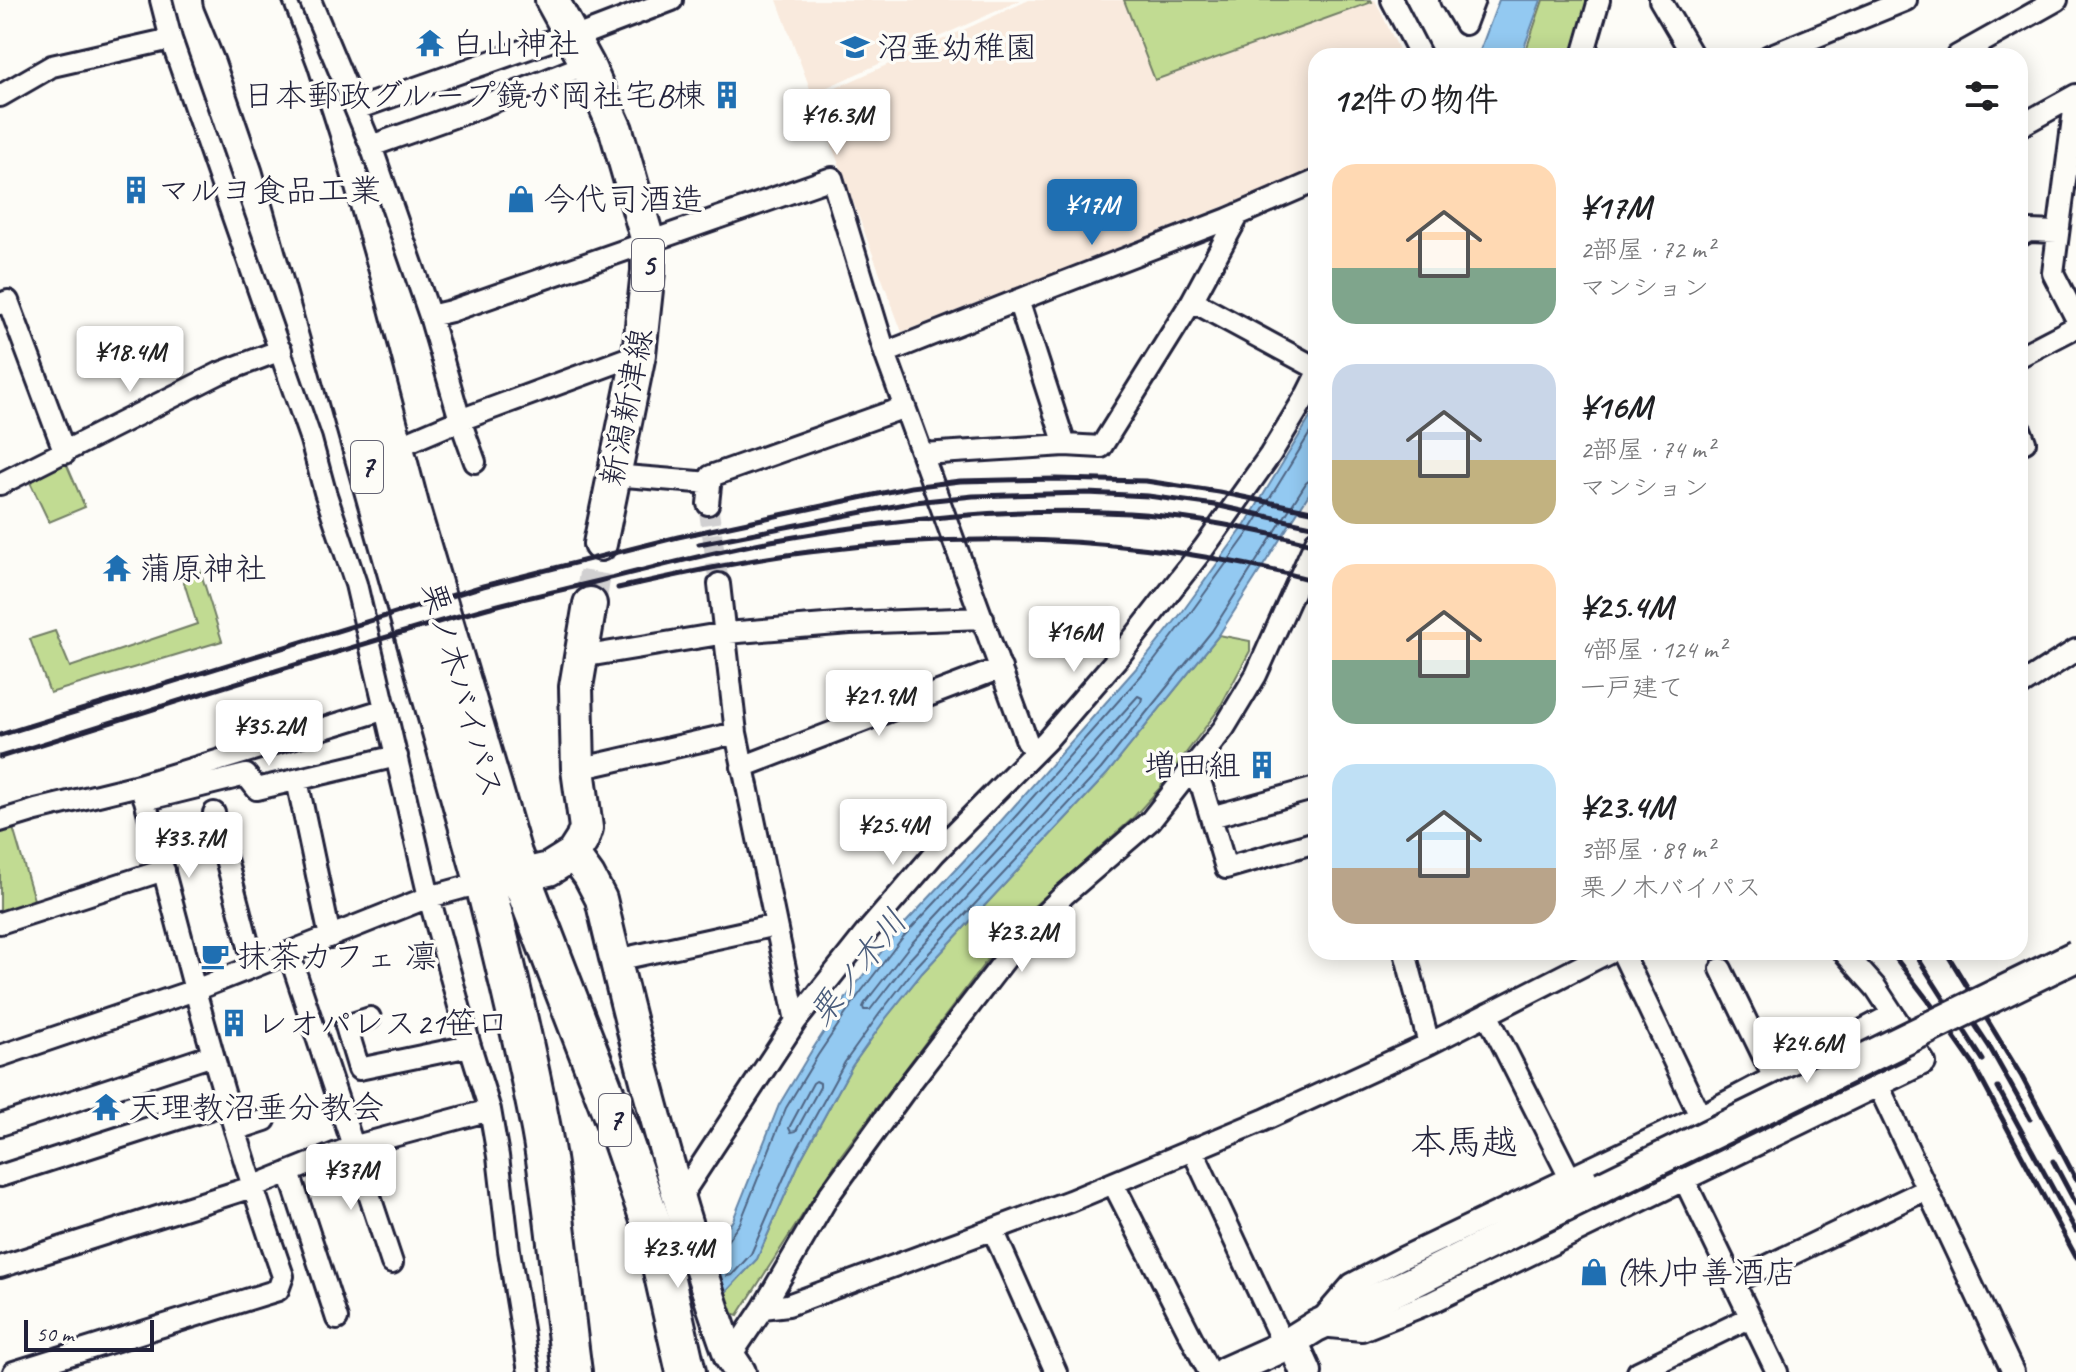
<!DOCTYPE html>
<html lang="ja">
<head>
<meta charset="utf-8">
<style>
	body { margin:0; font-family:Caveat,"Klee One",sans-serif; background:#f2f2f2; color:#202124; height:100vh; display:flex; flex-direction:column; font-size:30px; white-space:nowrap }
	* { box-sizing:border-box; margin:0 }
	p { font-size:26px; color:#757577 }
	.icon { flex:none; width:44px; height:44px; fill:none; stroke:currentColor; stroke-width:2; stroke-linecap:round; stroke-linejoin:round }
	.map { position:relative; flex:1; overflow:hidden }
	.drawer { position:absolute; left:1308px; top:48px; width:720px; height:912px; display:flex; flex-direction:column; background:#fff; border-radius:24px; box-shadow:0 4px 20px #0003 }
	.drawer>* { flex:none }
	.scale { position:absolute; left:24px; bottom:20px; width:130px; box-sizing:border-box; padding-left:8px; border:4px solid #22223b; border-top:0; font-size:22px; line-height:28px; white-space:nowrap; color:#22223b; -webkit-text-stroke:6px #fdfcf7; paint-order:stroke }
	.price { position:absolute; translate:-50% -68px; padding:0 18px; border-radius:8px; background:#fff; color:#222; font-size:26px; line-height:52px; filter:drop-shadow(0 2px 4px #0008) }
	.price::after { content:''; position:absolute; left:50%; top:48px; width:24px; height:18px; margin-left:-12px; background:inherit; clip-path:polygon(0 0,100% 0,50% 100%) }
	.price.current { background:#1f6fb2; color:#fff }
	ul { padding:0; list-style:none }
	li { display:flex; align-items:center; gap:24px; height:200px; padding:0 24px }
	li span { display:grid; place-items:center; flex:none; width:224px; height:160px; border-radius:24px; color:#555 }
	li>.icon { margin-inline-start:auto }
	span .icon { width:96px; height:96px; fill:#fffc; stroke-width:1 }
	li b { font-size:34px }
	h2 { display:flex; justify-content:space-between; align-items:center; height:96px; padding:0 24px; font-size:34px }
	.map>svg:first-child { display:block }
	.built { fill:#f9eadd }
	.green { fill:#c1db92; stroke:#727e66; stroke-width:2 }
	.water { fill:#93c9f1; stroke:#6686a8; stroke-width:2 }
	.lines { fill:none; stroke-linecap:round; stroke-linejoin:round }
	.shore { stroke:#4f6584; stroke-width:2 }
	.street-tunnel { stroke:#d1d0d1; stroke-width:20; stroke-dasharray:20 10; stroke-linecap:butt }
	.primary-tunnel { stroke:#d1d0d1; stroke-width:32; stroke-dasharray:32 16; stroke-linecap:butt }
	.street-casing { stroke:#22223b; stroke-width:26 }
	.secondary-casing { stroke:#22223b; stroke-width:36 }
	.primary-casing { stroke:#22223b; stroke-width:38 }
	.highway-casing { stroke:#22223b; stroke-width:44 }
	.street { stroke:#fdfcf7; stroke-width:20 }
	.secondary { stroke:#fdfcf7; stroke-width:30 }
	.primary { stroke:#fdfcf7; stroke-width:32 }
	.highway { stroke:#fdfcf7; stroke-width:38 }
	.rail { stroke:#22223b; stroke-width:5 }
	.secondary-bridge-casing { stroke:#22223b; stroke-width:36; stroke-linecap:butt }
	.secondary-bridge { stroke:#fdfcf7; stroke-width:30 }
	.labels { text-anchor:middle; stroke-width:7; stroke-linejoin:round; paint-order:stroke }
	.shield { fill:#fdfcf7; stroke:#646373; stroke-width:2 }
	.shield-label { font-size:30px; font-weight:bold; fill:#22223b }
	.poi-label { font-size:32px; fill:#22223b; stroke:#fdfcf7; text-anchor:start }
	.street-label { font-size:32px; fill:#22223b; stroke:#fdfcf7 }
	.water-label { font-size:34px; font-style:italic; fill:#4a5c7b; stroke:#fdfcf7 }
	.quarter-label { font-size:36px; fill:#22223b; stroke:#fdfcf7 }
</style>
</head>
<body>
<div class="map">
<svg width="2076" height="1372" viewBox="0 0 2076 1372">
	<rect width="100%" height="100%" fill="#fdfcf7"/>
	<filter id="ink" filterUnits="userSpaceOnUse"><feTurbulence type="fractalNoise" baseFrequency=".0125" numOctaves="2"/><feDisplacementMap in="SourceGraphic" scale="16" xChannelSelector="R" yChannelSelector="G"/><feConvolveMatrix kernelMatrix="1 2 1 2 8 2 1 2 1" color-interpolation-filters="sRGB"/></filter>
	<g filter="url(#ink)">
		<path class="built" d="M777 0H1021L812 94Z
			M1029 0H1375L1402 56H1316V170L902 332 814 98Z"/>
		<path class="green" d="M1124 0H1371L1372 2 1155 80Z
			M1543 0H1593L1578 56H1524Z
			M66 463 85 507 49 522 30 482Z
			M200 570 222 641 50 693 30 639 55 631 70 667 197 624 182 576Z
			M1219 635 1250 641V651L1219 709 1159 789 1131 820 1015 923 841 1155 738 1315 728 1312 723 1295 757 1259 800 1161 852 1066 886 1018 922 973 1107 774Z
			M13 828 35 903 0 915V832Z"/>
		<path class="water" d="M1499 0H1541L1521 56H1478Z
			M1316 408V483L1219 635 1107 774 922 973 886 1018 852 1066 800 1161 757 1259 723 1295 710 1249 718 1242 733 1220 779 1105 812 1050 850 992 897 932 1001 821 1147 656 1183 611 1245 525Z"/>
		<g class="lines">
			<path class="shore" d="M1316 423 1251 529 1189 615 1154 661 1007 826 903 937 857 997 818 1055 786 1108 740 1223 720 1251 727 1276 732 1275 751 1254 793 1157 845 1062 880 1013 916 967 1101 769 1212 631 1306 483 1310 480 1316 479
				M1138 696 1142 698 1141 702 1093 762 908 961 870 1010H864L863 1007 865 1003 911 944 1014 833Z
				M816 1081 820 1083V1087L796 1131 791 1132 789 1128 813 1083Z"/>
			<path class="street-tunnel" d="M708 504 719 584"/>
			<path class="primary-tunnel" d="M590 604 600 544"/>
			<defs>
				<path id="street" d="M161 0 171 39 311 440 325 492 356 584 429 897 470 1046 490 1110 498 1156 509 1250 529 1372
					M310 0 371 146 430 316 451 311 832 178 885 353 1027 741 1035 752
					M1392 0 1421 56
					M1451 0 1465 24
					M1660 0 1693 56
					M1465 24 1474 0
					M573 38 672 0
					M1583 56 1599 0
					M1769 56 1906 0
					M1957 56 2057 0
					M2076 95 2053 273 2076 318
					M0 96 52 66 171 39
					M356 109 558 38
					M2020 126 2076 95
					M371 146 470 111 587 64
					M2020 236 2029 231 2057 232
					M1018 300 1065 445
					M1192 301 1316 368
					M0 304 8 301 65 453
					M885 353 1049 288 1228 219 1316 181
					M2020 356 2076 327
					M2020 429 2025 442
					M394 448 460 420 430 316
					M923 454 1065 445 1101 447 1192 301 1239 214
					M475 462 460 420 639 354
					M613 475 710 483
					M0 484 220 373 281 350
					M708 504 711 476 905 407
					M719 584 736 733 796 1021
					M581 657 726 633 850 623 983 618
					M2020 686 2076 650
					M742 767 1001 668
					M578 769 736 733
					M1188 773 1202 787 1226 868 1316 842
					M297 780 330 937
					M145 800 246 775 257 789 397 756
					M214 813 254 966
					M1211 817 1316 788
					M0 821 36 810 139 785 386 709
					M0 923 164 870
					M1405 952 1429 1044
					M1622 952 1700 1116
					M289 953 392 1263
					M616 960 776 925
					M1721 969 1774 1078
					M1487 1014 1570 1178
					M370 1018 346 1026 359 1069 470 1046
					M0 1056 195 990 429 897 462 888 485 884
					M1878 1085 2013 1372
					M0 1125 213 1055
					M235 1130 265 1120
					M1192 1149 1284 1346
					M289 1172 337 1319
					M0 1176 227 1103
					M1684 1179 1777 1372
					M1113 1183 1209 1372
					M679 1199 796 1021 865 934 935 853 1047 740 1121 654 1204 548 1270 455 1307 394 1316 376
					M993 1230 1056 1372
					M0 1267 252 1187 352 1147 490 1110
					M1734 1282 1927 1189
					M763 1308 788 1305 1070 1201 1264 1120 1429 1044 1609 952
					M1321 1320 1352 1284 1402 1258 1700 1116 1893 1014
					M1320 1326 1362 1330 1432 1302 1925 1063 1876 988 1844 952
					M730 1357 763 1308 829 1195 911 1082 1027 931 1064 895 1151 820 1224 728 1256 675 1316 541
					M14 1372 278 1290 283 1276C250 1182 221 1086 195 990 178 927 162 863 145 800L139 785
					M1638 1372 1751 1317"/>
				<path id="secondary" d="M573 854 589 876 601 899C637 1053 677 1207 730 1357L740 1372
					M1292 1341 1306 1372
					M1226 1372 1284 1346 1316 1326 1413 1282 1602 1187"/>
				<path id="primary" d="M552 0 587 64 616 130 648 241V271L639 354 600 544
					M496 881 549 869 573 854 582 840 586 828 578 769 576 687 590 604"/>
				<path id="highway" d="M223 0 244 51 282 162 485 884C506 966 525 1047 541 1129 556 1210 561 1291 572 1372
					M260 0 288 74 311 146 351 286 411 513 512 854 621 1136 654 1231 686 1372"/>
			</defs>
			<use href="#street" class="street-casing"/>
			<use href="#secondary" class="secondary-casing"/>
			<use href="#primary" class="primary-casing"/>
			<use href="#highway" class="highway-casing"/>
			<use href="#street" class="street"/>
			<use href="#secondary" class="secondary"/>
			<use href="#primary" class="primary"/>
			<use href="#highway" class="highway"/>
			<path class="rail" d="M699 544 915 502 973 496 1087 493 1148 496 1215 505 1316 527
				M618 588C681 574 745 560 809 552 978 530 1151 537 1316 581
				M0 735 483 586 678 537 911 487 960 481 1055 479 1146 481 1219 492 1316 512
				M0 757C162 707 323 654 487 608 524 598 562 590 599 581 656 567 713 552 771 541 889 520 1009 506 1129 513 1192 517 1255 529 1316 545
				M1891 952 1933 1007 1973 1064 2076 1257
				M1914 952 1983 1060
				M1946 952 2022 1077 2076 1179
				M1958 999 1989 1046 2030 1119
				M1998 1088 2076 1231
				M2053 1161 2076 1204"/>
			<defs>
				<path id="secondary-bridge" d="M1602 1187 2076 956"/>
			</defs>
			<use href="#secondary-bridge" class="secondary-bridge-casing"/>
			<use href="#secondary-bridge" class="secondary-bridge"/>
		</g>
	</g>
	<defs>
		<symbol id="temple-bare" viewBox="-9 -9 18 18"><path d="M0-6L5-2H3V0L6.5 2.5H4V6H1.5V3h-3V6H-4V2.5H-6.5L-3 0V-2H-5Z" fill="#1f6fb2" stroke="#fdfcf7" stroke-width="2.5" paint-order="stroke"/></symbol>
		<symbol id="school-bare" viewBox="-9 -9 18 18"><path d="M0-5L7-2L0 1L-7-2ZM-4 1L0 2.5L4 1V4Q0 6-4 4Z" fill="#1f6fb2" stroke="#fdfcf7" stroke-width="2.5" paint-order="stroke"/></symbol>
		<symbol id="building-bare" viewBox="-9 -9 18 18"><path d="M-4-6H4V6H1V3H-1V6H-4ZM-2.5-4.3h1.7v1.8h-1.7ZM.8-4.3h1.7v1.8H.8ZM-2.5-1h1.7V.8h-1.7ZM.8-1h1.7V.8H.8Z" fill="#1f6fb2" stroke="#fdfcf7" stroke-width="2.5" paint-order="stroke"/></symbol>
		<symbol id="shop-bare" viewBox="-9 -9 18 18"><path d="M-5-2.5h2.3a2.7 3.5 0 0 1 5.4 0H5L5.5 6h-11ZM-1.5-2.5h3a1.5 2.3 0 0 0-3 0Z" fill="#1f6fb2" stroke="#fdfcf7" stroke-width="2.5" paint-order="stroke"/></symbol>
		<symbol id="cafe-bare" viewBox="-9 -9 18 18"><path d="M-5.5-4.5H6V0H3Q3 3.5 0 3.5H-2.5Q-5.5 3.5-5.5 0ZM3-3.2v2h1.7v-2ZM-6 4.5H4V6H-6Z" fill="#1f6fb2" stroke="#fdfcf7" stroke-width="2.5" paint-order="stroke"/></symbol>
	</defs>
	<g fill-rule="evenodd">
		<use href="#temple-bare" x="410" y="23" width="40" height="40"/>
		<use href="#school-bare" x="835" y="27" width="40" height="40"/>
		<use href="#building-bare" x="707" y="75" width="40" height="40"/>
		<use href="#building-bare" x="116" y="170" width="40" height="40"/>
		<use href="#shop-bare" x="501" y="179" width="40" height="40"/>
		<use href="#temple-bare" x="97" y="548" width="40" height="40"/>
		<use href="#building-bare" x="1242" y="745" width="40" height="40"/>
		<use href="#cafe-bare" x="195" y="936" width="40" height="40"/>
		<use href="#building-bare" x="214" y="1003" width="40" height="40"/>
		<use href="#temple-bare" x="86" y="1087" width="40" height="40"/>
		<use href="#shop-bare" x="1574" y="1252" width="40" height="40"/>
	</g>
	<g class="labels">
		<g class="shield">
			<rect x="632" y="239" width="32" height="52" rx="6"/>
			<rect x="351" y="441" width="32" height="52" rx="6"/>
			<rect x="599" y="1094" width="32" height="52" rx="6"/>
		</g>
		<g class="shield-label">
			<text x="648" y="275">5</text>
			<text x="367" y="477">7</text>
			<text x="615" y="1130">7</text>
		</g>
		<g class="poi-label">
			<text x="452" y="54">白山神社</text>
			<text x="877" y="58">沼垂幼稚園</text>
			<text x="705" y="106" text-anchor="end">日本郵政グループ鏡が岡社宅B棟</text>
			<text x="158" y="201">マルヨ食品工業</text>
			<text x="543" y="210">今代司酒造</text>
			<text x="139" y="579">蒲原神社</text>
			<text x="1240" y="776" text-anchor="end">増田組</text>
			<text x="237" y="967">抹茶カフェ 凛</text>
			<text x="256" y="1034">レオパレス21笹口</text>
			<text x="128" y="1118">天理教沼垂分教会</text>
			<text x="1616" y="1283">(株)中善酒店</text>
		</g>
		<g class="street-label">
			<text transform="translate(626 407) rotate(-79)" y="11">新潟新津線</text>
			<text transform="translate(463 690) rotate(74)" y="11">栗ノ木バイパス</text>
		</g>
		<g class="water-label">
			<text transform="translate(857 967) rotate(-52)" y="12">栗ノ木川</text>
		</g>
		<g class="quarter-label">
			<text x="1464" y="1154">本馬越</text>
		</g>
	</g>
</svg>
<div class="scale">50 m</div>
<b class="price" style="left:837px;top:157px">¥16.3M</b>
<b class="price current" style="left:1092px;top:247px">¥17M</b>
<b class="price" style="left:130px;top:394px">¥18.4M</b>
<b class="price" style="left:1074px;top:674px">¥16M</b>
<b class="price" style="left:879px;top:738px">¥21.9M</b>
<b class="price" style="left:269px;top:768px">¥35.2M</b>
<b class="price" style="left:893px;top:867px">¥25.4M</b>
<b class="price" style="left:189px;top:880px">¥33.7M</b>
<b class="price" style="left:1022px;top:974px">¥23.2M</b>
<b class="price" style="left:1807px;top:1085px">¥24.6M</b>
<b class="price" style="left:351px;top:1212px">¥37M</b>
<b class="price" style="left:678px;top:1290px">¥23.4M</b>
<section class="drawer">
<h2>12件の物件<svg class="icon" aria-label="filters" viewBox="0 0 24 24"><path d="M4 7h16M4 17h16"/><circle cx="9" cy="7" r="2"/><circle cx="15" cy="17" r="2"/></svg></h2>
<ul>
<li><span style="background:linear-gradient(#ffd9b3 65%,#7fa58c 0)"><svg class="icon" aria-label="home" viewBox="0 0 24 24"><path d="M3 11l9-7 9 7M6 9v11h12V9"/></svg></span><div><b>¥17M</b><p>2部屋 · 72 m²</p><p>マンション</p></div></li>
<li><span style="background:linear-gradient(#c9d6e8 60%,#c2b280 0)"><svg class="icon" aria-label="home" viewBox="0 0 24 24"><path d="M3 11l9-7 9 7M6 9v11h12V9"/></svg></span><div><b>¥16M</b><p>2部屋 · 74 m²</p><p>マンション</p></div></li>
<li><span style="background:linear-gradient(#ffd9b3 60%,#7fa58c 0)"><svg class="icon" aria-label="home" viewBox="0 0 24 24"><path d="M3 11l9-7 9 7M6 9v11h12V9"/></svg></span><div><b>¥25.4M</b><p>4部屋 · 124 m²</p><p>一戸建て</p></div></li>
<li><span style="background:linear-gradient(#bfe0f5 65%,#b9a48a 0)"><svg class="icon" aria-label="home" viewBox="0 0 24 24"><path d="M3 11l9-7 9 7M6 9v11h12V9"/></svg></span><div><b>¥23.4M</b><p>3部屋 · 89 m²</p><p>栗ノ木バイパス</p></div></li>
</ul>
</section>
</div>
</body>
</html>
